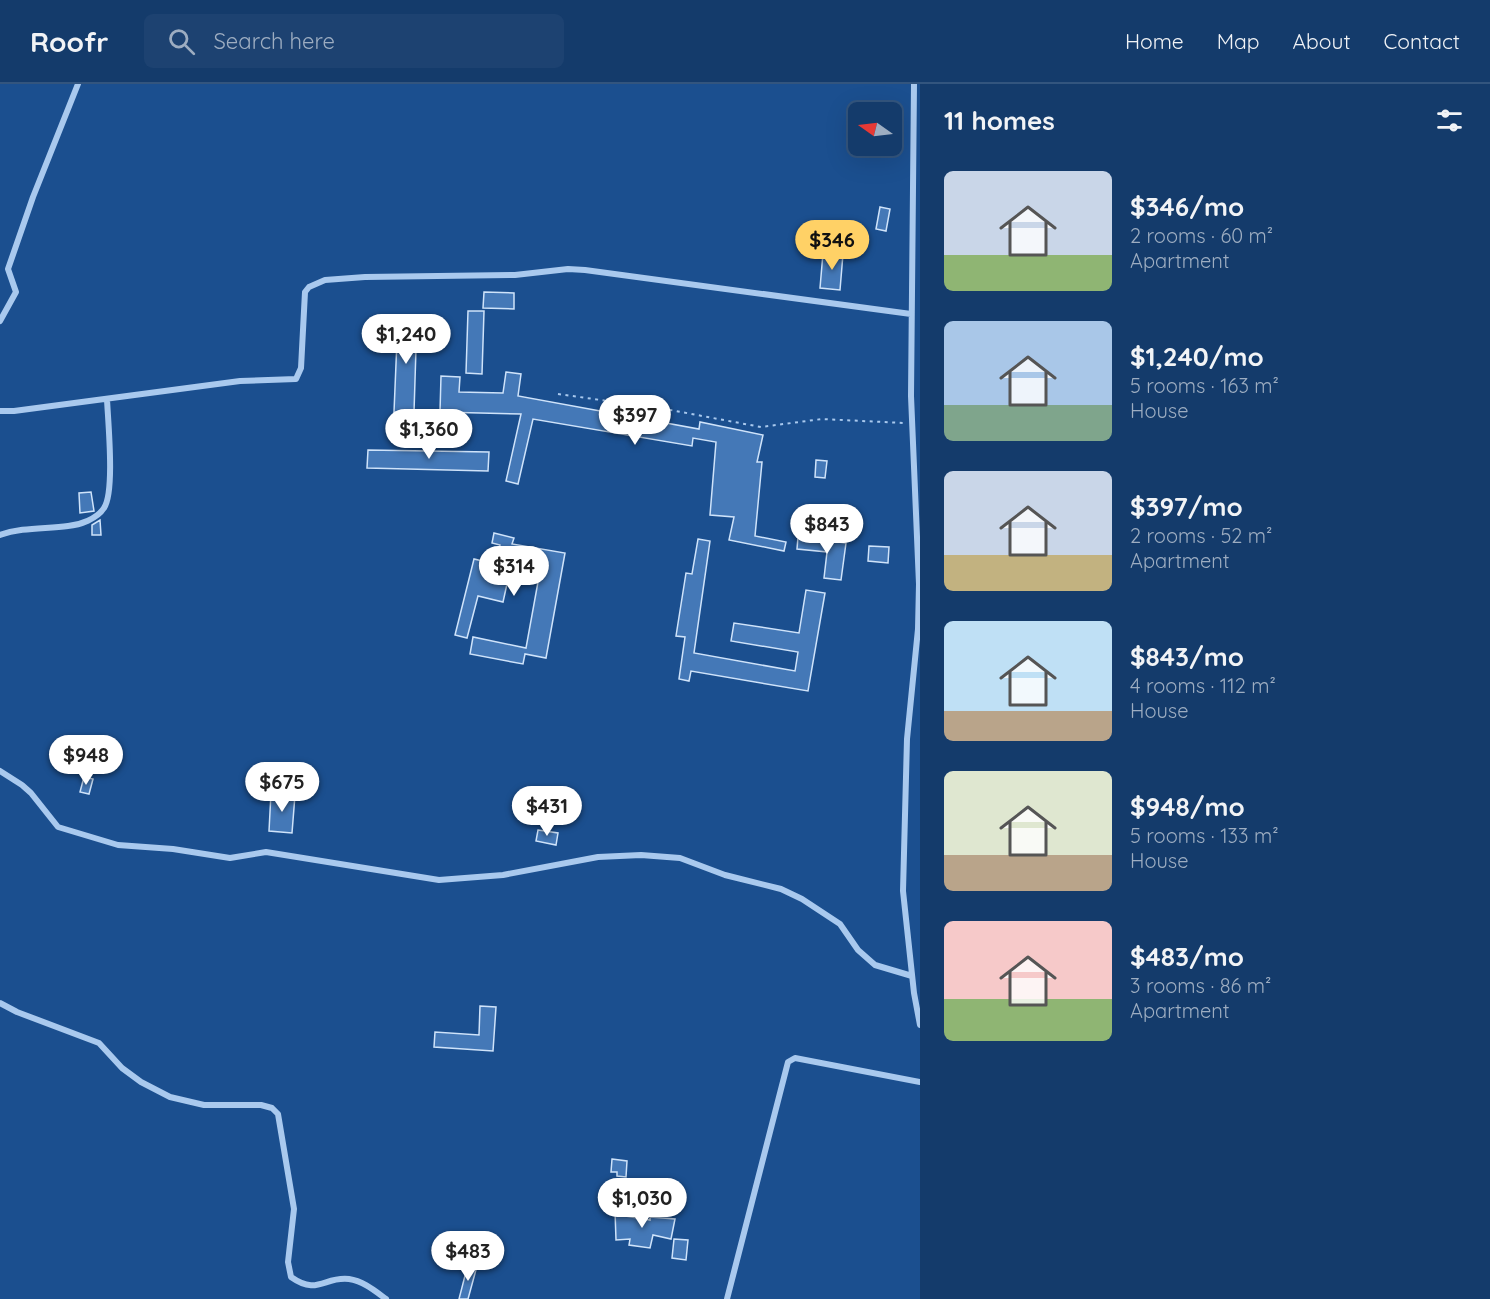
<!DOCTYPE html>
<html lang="en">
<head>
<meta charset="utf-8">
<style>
	body { margin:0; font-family:Quicksand,sans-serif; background:#1d4271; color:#f1f3f6; height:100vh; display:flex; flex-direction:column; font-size:22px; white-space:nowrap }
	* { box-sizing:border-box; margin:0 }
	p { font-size:20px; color:#9dadc1 }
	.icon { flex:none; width:33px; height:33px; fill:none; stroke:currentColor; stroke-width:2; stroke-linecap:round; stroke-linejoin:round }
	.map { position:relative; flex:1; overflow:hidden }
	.sheet { display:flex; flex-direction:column; background:#143b6b; width:570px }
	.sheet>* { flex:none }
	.needle { width:39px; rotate:284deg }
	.fabs { position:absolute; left:848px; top:18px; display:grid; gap:12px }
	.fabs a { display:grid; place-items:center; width:54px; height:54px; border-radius:9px; background:#143b6b; box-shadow:0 6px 24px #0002,0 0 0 2px #33557e; font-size:30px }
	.price { position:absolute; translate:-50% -51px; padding:0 14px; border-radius:21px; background:#fff; color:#222; font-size:20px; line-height:39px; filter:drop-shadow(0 2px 3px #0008) }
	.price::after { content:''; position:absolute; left:50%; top:36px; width:18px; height:14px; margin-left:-9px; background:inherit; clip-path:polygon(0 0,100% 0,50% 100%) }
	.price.current { background:#ffd166; color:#111 }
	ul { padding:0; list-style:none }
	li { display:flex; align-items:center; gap:18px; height:150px; padding:0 24px }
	li span { display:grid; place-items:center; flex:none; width:168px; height:120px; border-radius:9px; color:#555 }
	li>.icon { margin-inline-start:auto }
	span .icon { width:72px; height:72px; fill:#fffc; stroke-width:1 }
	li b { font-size:26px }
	h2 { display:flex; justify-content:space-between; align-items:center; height:72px; padding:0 24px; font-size:26px }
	header { display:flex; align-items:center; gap:36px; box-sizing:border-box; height:84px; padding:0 30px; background:#143b6b; border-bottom:2px solid #33557e }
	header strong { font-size:28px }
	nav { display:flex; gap:33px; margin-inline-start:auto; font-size:21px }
	.search { width:420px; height:54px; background:#1d4271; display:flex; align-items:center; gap:15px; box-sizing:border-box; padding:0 21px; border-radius:9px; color:#9dadc1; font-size:22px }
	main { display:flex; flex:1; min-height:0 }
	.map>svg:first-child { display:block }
	.building { fill:#4478b7; stroke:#cfe3fa; stroke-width:1.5 }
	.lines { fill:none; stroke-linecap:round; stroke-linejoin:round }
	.path { stroke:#a9c9ee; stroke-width:2; stroke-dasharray:3 4.5; stroke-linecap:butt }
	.minor { stroke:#a9c9ee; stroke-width:6 }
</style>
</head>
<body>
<header>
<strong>Roofr</strong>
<div class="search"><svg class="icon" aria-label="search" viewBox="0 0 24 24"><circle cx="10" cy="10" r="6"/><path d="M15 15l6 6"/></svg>Search here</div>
<nav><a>Home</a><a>Map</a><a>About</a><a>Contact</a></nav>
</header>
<main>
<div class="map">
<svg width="920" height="1215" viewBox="0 0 920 1215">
	<rect width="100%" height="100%" fill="#1b4f8f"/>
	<path class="building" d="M880 123 890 125 886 147 876 145Z
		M823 169 843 170 840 206 820 204Z
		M484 208 514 209V225L483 224Z
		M468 227H484L482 290 466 289Z
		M398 232 417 233 414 328H394Z
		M506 288 521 290 518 312 699 345 700 338 763 351 757 378H762L755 452 786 458 784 467 729 456 734 433 710 431 716 358 693 354 692 362 533 335 518 400 506 397 521 330 440 328 441 292 460 293 459 308 503 309Z
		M368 366 489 368 488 387 367 384Z
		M816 376 827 377 825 394 815 393Z
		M91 408 94 427 80 429 79 409Z
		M100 436 101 451H92V441Z
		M494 449 514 454 512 460 565 469 546 574 525 570 523 580 470 570 473 553 526 564 540 487 511 482 503 518 478 512 467 554 455 551 474 475 495 480 500 461 492 459Z
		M798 453 846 459 841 496 824 494 827 468 797 465Z
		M698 455 710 457 694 569 795 587 798 568 731 557 734 539 799 549 806 506 825 509 808 607 691 587 689 597 679 595 685 553 676 552 686 489 692 490Z
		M869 462 889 463 888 479 868 477Z
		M84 693 93 695 89 710 80 708Z
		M271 709 295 711 292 749 269 747Z
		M538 746 558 749 556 761 536 757Z
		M480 922 496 923 493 967 434 963 435 948 479 951Z
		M612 1075 627 1077 626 1093 617 1092V1088H611Z
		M615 1127H626V1132L650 1136V1133L675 1135 671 1155 653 1151 650 1164 629 1161 630 1155 616 1156Z
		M674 1155 688 1156 686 1176 672 1174Z
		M468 1180 477 1182 468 1215H459Z"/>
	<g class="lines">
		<path class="path" d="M558 310 665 325 761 343 822 335 903 339"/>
		<path class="minor" d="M914 0 911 312 919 500 918 545 907 655 903 807 914 909 920 941
			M0 237 16 208 8 185 33 113 78 0
			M0 327H14L240 297 296 295 301 284 305 208 309 203 325 196 365 193 515 191 568 185 585 186 911 230
			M0 451C22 443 46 445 68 442 80 441 97 435 104 424 115 408 108 338 107 315
			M0 687 22 701 31 709 58 743 118 761 173 765 230 774 266 768 439 796 503 791 598 773 641 771 680 774 725 791 781 805 802 815 840 840 858 866 875 881 912 892
			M0 919 17 928 99 959 122 984 141 998 170 1013 204 1021H261L272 1024 278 1030 294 1125 288 1178 291 1193C318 1212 324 1192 349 1195 363 1197 375 1207 386 1215
			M727 1215 788 978 795 974 920 998"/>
	</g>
</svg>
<div class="fabs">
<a><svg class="needle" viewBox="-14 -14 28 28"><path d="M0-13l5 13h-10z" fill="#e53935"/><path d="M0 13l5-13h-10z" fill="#9dadc1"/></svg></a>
</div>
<b class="price current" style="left:832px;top:187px">$346</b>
<b class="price" style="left:406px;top:281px">$1,240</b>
<b class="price" style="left:635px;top:362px">$397</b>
<b class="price" style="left:429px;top:376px">$1,360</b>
<b class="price" style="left:827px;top:471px">$843</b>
<b class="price" style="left:514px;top:513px">$314</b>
<b class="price" style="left:86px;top:702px">$948</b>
<b class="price" style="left:282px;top:729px">$675</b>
<b class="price" style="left:547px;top:753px">$431</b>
<b class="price" style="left:642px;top:1145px">$1,030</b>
<b class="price" style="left:468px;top:1198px">$483</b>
</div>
<section class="sheet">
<h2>11 homes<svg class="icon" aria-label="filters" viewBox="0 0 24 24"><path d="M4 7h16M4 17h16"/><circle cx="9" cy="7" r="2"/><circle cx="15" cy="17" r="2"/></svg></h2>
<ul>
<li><span style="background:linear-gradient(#c9d6e8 70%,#8fb573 0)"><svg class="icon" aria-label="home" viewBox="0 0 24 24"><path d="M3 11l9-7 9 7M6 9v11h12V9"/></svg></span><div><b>$346/mo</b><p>2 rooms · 60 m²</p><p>Apartment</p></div></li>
<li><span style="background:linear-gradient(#a9c7e8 70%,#7fa58c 0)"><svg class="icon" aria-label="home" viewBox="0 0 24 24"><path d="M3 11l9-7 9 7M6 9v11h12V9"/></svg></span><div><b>$1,240/mo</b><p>5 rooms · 163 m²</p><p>House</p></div></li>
<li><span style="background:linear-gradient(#c9d6e8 70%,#c2b280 0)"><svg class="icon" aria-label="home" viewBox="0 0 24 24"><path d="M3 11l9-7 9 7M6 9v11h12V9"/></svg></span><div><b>$397/mo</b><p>2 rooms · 52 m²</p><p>Apartment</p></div></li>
<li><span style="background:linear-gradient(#bfe0f5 75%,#b9a48a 0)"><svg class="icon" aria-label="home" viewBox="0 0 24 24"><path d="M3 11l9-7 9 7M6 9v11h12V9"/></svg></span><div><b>$843/mo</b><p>4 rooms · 112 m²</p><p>House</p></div></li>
<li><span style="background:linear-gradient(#dfe7d0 70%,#b9a48a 0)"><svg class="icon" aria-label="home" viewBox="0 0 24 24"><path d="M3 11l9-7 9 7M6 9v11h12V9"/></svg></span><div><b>$948/mo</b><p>5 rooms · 133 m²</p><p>House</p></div></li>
<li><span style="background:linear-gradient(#f6c9c9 65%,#8fb573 0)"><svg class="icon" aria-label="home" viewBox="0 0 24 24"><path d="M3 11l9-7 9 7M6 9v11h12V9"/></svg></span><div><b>$483/mo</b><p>3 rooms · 86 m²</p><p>Apartment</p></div></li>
</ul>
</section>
</main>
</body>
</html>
